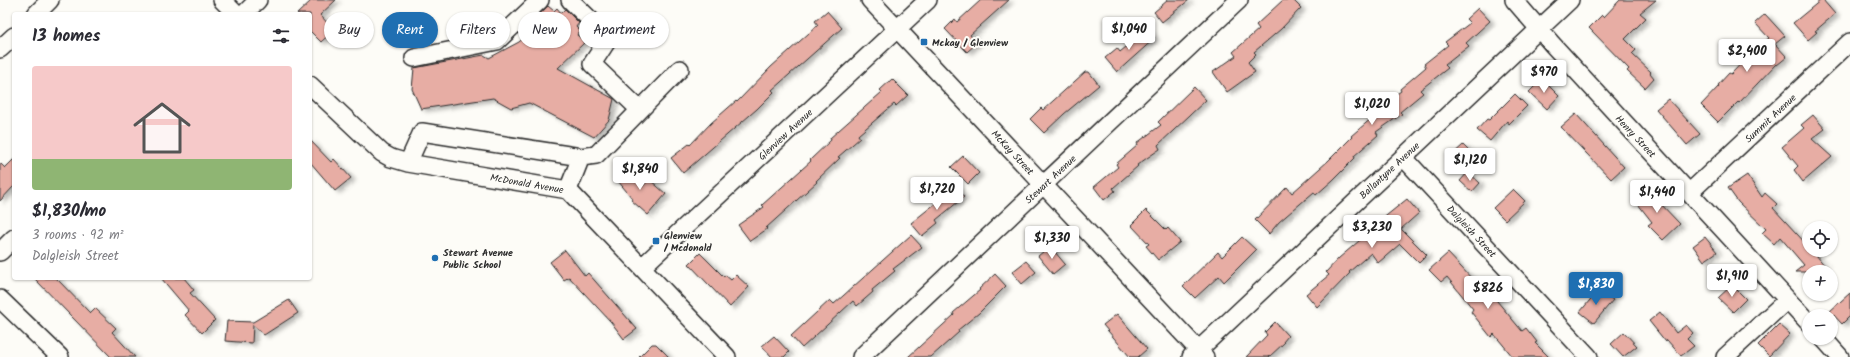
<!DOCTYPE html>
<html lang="en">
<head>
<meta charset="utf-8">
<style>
	body { margin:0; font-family:Kalam,sans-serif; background:#f2f2f3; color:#2b2b33; height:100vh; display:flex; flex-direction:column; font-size:15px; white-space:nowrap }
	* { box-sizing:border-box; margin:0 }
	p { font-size:13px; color:#7c7c81 }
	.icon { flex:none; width:22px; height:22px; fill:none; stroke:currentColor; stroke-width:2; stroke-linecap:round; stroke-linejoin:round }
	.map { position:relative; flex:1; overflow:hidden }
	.panel { position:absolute; left:12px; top:12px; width:300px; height:268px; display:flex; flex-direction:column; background:#fff; border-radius:4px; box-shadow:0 1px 3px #0004 }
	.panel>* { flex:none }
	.hud { position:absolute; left:324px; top:12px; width:380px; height:36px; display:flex; gap:8px }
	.tools { position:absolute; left:1802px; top:221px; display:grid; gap:8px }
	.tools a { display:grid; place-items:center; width:36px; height:36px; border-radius:50%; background:#fff; box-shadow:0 1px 3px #0004; font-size:20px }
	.price { position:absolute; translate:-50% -34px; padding:0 9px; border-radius:4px; background:#fff; color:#222; font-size:13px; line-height:26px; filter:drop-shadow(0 1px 2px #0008) }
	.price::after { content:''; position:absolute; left:50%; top:24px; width:12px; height:9px; margin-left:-6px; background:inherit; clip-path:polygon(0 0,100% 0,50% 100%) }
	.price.active { background:#1f6fb2; color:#fff }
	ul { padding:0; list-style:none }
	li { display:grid; align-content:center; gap:8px; height:212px; padding:0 20px }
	li span { display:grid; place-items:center; height:124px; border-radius:4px; color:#555 }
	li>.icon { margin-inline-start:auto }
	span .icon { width:72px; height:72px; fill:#fffc; stroke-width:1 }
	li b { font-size:17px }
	h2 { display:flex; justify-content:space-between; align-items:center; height:48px; padding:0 20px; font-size:17px }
	.pill { padding:0 14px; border-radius:18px; background:#fff; box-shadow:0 1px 3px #0004; font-size:14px; line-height:36px }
	.pill.active { background:#1f6fb2; color:#fff }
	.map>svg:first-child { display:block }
	.building { fill:#e7ada4; stroke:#2b2b2b; filter:url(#shadow) }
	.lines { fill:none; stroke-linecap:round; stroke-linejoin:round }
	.minor-casing { stroke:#2b2b2b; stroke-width:20 }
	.minor { stroke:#fdfcf7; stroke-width:17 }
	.poi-dot { fill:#1f6fb2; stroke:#fdfcf7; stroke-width:1.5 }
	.labels { text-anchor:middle; stroke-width:4; stroke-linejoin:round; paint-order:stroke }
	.poi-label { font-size:10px; font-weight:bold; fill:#2b2b2b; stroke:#fdfcf7; text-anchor:start }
	.street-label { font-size:10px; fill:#2b2b2b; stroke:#fdfcf7 }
</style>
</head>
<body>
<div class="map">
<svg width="1850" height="357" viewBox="0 0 1850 357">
	<defs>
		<filter id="shadow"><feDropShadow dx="4.5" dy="2.5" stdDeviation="2" flood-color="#0004"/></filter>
	</defs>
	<rect width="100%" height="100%" fill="#fdfcf7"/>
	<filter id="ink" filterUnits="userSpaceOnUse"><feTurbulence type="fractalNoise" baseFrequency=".025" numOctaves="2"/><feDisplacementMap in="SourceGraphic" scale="8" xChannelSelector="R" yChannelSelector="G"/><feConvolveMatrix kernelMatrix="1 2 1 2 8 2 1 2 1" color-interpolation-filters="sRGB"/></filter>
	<g filter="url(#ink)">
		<path class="building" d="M312 0H336L320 15 334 30 321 42 310 31V14H297Z
			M981 0H1009L970 35 977 43 967 52 945 29 955 19 957 22Z
			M1168 0H1189L1162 22 1154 12Z
			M1283 0H1293L1301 8 1281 29 1254 52 1256 54 1248 62 1255 72 1227 92 1213 72 1236 56 1233 52 1259 29 1256 25Z
			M1620 0H1656L1640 13 1646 18 1625 39 1636 50 1632 54 1651 72 1650 73 1654 78 1645 88 1627 71 1629 69 1589 28 1602 15 1604 17Z
			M1821 0H1823L1835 14 1815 31 1817 32 1808 40 1793 23Z
			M548 6 554 11 557 8 561 13 565 9 579 23 576 27 580 31 577 35 585 42 558 68 614 99 609 120 594 137 529 103 511 108 493 98 421 109 412 89 414 68 484 55 489 58 519 42 527 35 524 29Z
			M1478 8 1490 21 1466 43 1469 46 1445 65 1448 68 1420 90 1423 93 1400 112 1402 114 1376 132 1378 135 1354 156 1355 158 1333 180 1316 195 1314 192 1279 222 1269 234 1255 220 1287 187 1292 193 1328 161 1352 137 1351 136 1380 111 1378 107 1401 91 1400 89 1426 67 1424 64 1448 45 1445 42 1470 23 1466 19Z
			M827 11 842 28 772 90 774 92 757 109 683 173 671 158 689 144 690 145 711 123 736 101 737 102 771 67 818 25 815 21Z
			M1765 14 1785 36 1775 44 1787 57 1777 65 1776 64 1739 103 1738 102 1718 122 1701 105 1719 86 1718 85 1729 73 1731 74 1752 52 1769 38 1755 23Z
			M1147 29 1155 38 1117 72 1105 58 1117 48 1120 52Z
			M1085 72H1089L1099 85 1064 114 1044 133 1030 119 1041 108 1043 110Z
			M892 79 908 95 896 106 894 104 858 135 860 138 838 157 840 158 816 181 817 182 766 228 767 229 750 241 738 225 764 207 762 205 811 161 810 160 831 140 830 138 882 92 880 90Z
			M1542 79 1559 96 1547 109 1529 92Z
			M1194 87 1206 100 1158 145 1160 149 1137 165 1138 166 1113 188 1115 191 1104 200 1094 187 1118 167 1116 164 1138 145 1137 143 1161 125 1158 122Z
			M1515 94 1527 106 1509 124 1507 121 1490 141 1477 130 1487 119 1489 120Z
			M1668 99 1700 134 1687 145 1656 109Z
			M1576 114 1624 167 1611 179 1561 127Z
			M1813 115 1825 129 1812 139 1832 157 1803 182 1794 170 1798 166 1782 147 1804 128 1801 125Z
			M310 140 331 162 334 159 351 178 335 191 310 162Z
			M1463 145 1475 157 1464 168 1452 155Z
			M963 156 979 173 968 184 951 167Z
			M14 159V186L0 201V163L5 168Z
			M624 166 642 187 649 179 666 194 648 215 631 200 632 198 613 175Z
			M1468 172 1480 183 1472 192 1460 181Z
			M1747 175 1762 197 1765 193 1777 204 1773 208 1809 247V250H1812L1825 266 1818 272H1795L1804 265 1780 237 1774 244 1762 233 1766 229 1738 202 1728 188Z
			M954 184 964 197 936 220 938 223 922 236 911 223 941 199 940 197Z
			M1649 187 1659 200 1658 201 1680 224 1663 240 1648 225 1652 222 1634 199Z
			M1513 189 1525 201 1505 220 1493 208Z
			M1407 199 1419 213 1401 229 1427 255 1419 263 1400 244 1378 263 1371 253 1349 272 1350 273 1317 307 1306 294 1329 275 1326 272 1339 258 1373 229 1371 228Z
			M1146 210 1166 230 1168 228 1180 242 1158 260 1146 246 1149 244 1131 225Z
			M911 235 922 247 893 269 895 271 872 290 873 292 857 306 853 301 802 348 791 336 830 300 834 304Z
			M1242 237 1256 250 1224 282 1219 276 1195 298 1183 286 1218 252 1222 257Z
			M1705 237 1717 252 1704 261 1693 246Z
			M1050 246 1065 264 1053 274 1038 256Z
			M565 250 585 276 588 273 637 329 624 339 611 322 569 277 564 280 550 262Z
			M700 253 724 277 725 275 731 280 736 275 749 287 730 307 689 264Z
			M1448 253 1473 280 1477 277 1522 331 1526 328 1537 342 1535 343 1549 357H1513L1494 334 1491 337 1471 312 1473 309 1447 277 1441 282 1429 270Z
			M1026 261 1036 272 1022 284 1012 272Z
			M995 274 1006 286 979 313 958 330 959 332 931 357H908L954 315 953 313 980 290 979 289Z
			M34 278H56L90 313 95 308 116 328 112 332 135 357H111Z
			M161 278H184L194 290 190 293 215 320 202 333 185 315 189 311Z
			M1732 285 1746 299 1733 312 1718 298Z
			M1599 289 1613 300 1594 323 1580 312Z
			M1850 293V316L1842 324 1830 311Z
			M289 300 298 313 264 335 253 325 252 343 225 341 227 321 253 322Z
			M1660 312 1676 333 1686 325 1693 333 1687 339 1694 346 1681 356 1667 340 1666 342 1649 321Z
			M1117 314 1147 349 1138 357H1130L1103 325Z
			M1275 322 1288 336 1283 342 1284 343 1269 357H1246L1267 335 1265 332Z
			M1779 324 1790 334 1769 356 1758 345Z
			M1624 332 1637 346 1623 357 1611 344Z
			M774 336 789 352 784 357H772L762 346Z
			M652 344H656L669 357H639Z"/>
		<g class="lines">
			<defs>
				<path id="minor" d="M222 0 236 14
					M570 0 609 38 592 64 640 110
					M870 0 1205 357
					M1514 0 1552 44 1809 323
					M36 14 50 0
					M244 14 258 0
					M0 49 14 36
					M414 58 497 41 540 0
					M310 85 382 153 391 158 408 163 568 190 727 357
					M1403 157 1589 357
					M408 163 422 132 581 157 596 155 680 69
					M568 190 581 157
					M1689 193 1850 42
					M0 252 14 238
					M642 267 928 0
					M0 299 60 357
					M1823 338 1840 357
					M861 357 1239 0
					M1191 357 1570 0
					M1725 357 1787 300"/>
			</defs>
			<use href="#minor" class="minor-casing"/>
			<use href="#minor" class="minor"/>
		</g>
	</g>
	<g class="poi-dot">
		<rect x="920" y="38" width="8" height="8" rx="2"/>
		<rect x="652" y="237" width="8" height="8" rx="2"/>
		<circle cx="435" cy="258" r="4"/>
	</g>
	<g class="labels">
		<g class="poi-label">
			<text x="932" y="46">Mckay / Glenview</text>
			<text x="664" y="239">Glenview<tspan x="664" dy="12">/ Mcdonald</tspan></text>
			<text x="443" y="256">Stewart Avenue<tspan x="443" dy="12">Public School</tspan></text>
		</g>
		<g class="street-label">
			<text transform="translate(1770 118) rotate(-43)" y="4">Summit Avenue</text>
			<text transform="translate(785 134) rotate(-43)" y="4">Glenview Avenue</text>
			<text transform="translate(1636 136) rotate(47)" y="4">Henry Street</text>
			<text transform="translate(1013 152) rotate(47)" y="4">McKay Street</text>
			<text transform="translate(1389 170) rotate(-43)" y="4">Ballantyne Avenue</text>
			<text transform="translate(1050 179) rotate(-43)" y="4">Stewart Avenue</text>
			<text transform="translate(527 183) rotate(10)" y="4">McDonald Avenue</text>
			<text transform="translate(1472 231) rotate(47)" y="4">Dalgleish Street</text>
		</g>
	</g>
</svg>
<div class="tools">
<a><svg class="icon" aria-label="locate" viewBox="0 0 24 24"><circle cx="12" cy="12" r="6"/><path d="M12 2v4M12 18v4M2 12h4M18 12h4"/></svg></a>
<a>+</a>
<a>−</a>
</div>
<b class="price" style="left:1129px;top:51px">$1,040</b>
<b class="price" style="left:1747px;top:73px">$2,400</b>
<b class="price" style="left:1544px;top:94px">$970</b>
<b class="price" style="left:1372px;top:126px">$1,020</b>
<b class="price" style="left:1470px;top:182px">$1,120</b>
<b class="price" style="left:640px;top:191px">$1,840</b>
<b class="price" style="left:937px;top:211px">$1,720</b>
<b class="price" style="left:1657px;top:214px">$1,440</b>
<b class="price" style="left:1372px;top:249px">$3,230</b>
<b class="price" style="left:1052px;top:260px">$1,330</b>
<b class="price" style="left:1732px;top:298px">$1,910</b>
<b class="price active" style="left:1596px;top:306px">$1,830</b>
<b class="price" style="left:1488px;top:310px">$826</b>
<div class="hud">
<a class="pill">Buy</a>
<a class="pill active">Rent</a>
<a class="pill">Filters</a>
<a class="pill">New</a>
<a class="pill">Apartment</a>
</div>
<section class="panel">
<h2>13 homes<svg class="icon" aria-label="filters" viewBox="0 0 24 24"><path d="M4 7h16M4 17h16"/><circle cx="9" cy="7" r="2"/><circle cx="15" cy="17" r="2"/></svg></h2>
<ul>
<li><span style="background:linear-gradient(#f6c9c9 75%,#8fb573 0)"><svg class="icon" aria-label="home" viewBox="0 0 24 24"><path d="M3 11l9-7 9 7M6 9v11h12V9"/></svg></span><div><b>$1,830/mo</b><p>3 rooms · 92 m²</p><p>Dalgleish Street</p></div></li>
</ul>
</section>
</div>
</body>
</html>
